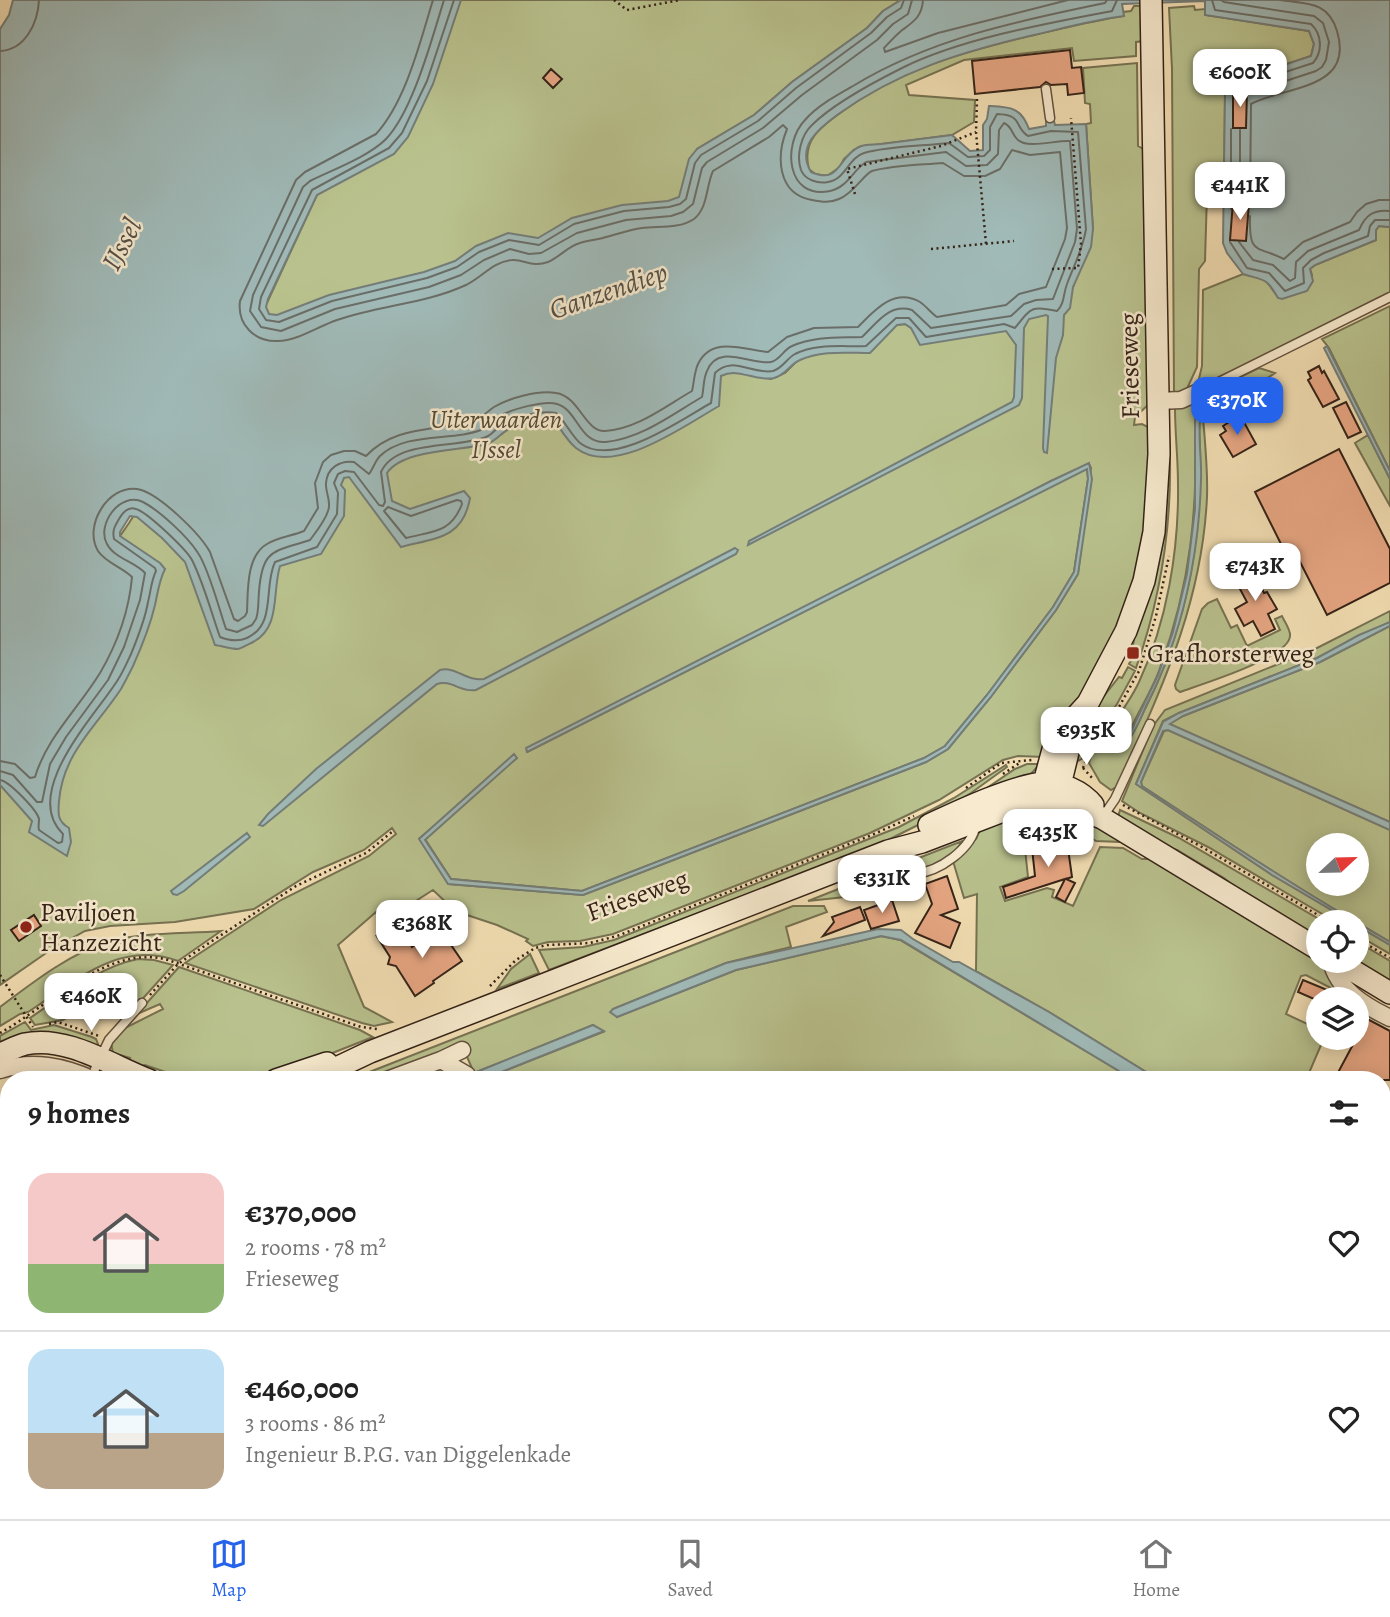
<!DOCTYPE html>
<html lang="en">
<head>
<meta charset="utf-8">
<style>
	body { margin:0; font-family:Alegreya,serif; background:#f6f6f6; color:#222; height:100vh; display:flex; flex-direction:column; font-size:26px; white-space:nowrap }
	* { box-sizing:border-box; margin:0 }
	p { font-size:23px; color:#767676 }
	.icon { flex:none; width:38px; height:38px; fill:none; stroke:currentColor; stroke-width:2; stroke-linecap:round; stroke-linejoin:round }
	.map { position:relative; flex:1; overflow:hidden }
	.drawer { position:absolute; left:0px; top:1071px; width:1391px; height:448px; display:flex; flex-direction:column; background:#fff; border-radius:28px 28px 0 0; box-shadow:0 4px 18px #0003 }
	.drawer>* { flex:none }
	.needle { width:46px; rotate:68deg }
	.fabs { position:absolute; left:1306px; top:833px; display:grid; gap:14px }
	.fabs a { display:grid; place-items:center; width:63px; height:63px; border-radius:50%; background:#fff; box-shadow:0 4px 18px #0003; font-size:35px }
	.price { position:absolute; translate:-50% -60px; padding:0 16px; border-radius:14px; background:#fff; color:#222; font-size:23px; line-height:46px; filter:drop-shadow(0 2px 4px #0008) }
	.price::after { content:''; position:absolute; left:50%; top:42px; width:21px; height:16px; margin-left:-10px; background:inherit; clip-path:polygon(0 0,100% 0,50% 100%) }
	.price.selected { background:#2563eb; color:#fff }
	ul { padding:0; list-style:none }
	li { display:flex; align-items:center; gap:21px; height:175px; padding:0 28px }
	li+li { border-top:2px solid #e0e0e0 }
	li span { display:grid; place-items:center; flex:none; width:196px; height:140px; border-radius:21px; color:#555 }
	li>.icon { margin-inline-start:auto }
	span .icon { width:84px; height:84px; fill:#fffc; stroke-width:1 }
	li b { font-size:30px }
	h2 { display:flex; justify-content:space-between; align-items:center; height:84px; padding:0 28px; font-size:30px }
	.dock { display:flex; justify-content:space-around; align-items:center; height:98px; border-top:2px solid #e0e0e0; background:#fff; font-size:19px; color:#767676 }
	.dock a { display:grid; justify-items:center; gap:4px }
	.dock .selected { color:#2563eb }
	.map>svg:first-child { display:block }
	.green { fill:#b9c28e; stroke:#767252; stroke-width:2; fill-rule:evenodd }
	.water { fill:#a0bab8; stroke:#747d78; stroke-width:2 }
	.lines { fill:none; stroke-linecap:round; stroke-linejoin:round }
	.shore { stroke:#6a6e68; stroke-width:2 }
	.building { fill:#e8a784; stroke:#332217; stroke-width:2 }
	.lane-casing { stroke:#63513e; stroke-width:11 }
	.street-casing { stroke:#63513e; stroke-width:19 }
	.secondary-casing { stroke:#332217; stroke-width:24 }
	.path { stroke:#332217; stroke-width:2.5; stroke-dasharray:2 3.5; stroke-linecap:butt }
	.lane { stroke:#f7eace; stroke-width:8 }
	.street { stroke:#f7eace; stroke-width:16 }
	.secondary { stroke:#f7eace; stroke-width:21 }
	.poi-dot { fill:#8f2418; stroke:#f7eace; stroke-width:2.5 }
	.labels { text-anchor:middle; stroke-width:5; stroke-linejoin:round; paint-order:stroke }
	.street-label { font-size:26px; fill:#332217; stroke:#f7eace }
	.park-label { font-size:26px; font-style:italic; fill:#544a35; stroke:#f7eace }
	.poi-label { font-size:26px; fill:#332217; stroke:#f7eace; text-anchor:start }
	.water-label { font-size:28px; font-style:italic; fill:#545047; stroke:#f7eace }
</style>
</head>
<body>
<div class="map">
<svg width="1390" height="1519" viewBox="0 0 1390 1519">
	<rect width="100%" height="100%" fill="#f3dfb4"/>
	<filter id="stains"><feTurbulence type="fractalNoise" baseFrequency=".00286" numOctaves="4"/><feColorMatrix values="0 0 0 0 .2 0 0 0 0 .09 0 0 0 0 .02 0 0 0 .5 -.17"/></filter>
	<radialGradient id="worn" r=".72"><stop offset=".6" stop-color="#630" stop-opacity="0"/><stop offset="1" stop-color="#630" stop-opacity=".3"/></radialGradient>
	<path class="green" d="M407 0H901L883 11 867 28 792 82 754 115 697 149 761 377 771 379 785 373 798 360 897 325 905 324 911 328 1029 318 1070 296 1093 229 1086 124 1091 123 1090 104 1085 103 1083 68 1137 63 1138 146 1147 151 1149 404 1135 417 1134 425 1142 424 1150 428C1148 485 1148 542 1130 597 1111 655 1075 705 1044 757L1018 756 1003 760 939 800 870 833 613 934 580 941 548 942 533 946 526 941 528 939 497 925 461 913 453 909 433 890 383 922 376 912 338 945 364 1007 392 1022 374 1026 362 1023 185 963 281 900 369 856 396 834 392 828 364 850 313 872 254 909 175 922 110 926 85 931 49 951 0 985V711L129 523 266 305ZM1089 464 1091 468 1078 574 1056 610 990 698 948 749 926 762 583 895 449 884 420 838 517 757 425 839 451 879 582 891 924 758 945 746 987 695 1053 607 1074 572 1088 479 1087 468 527 752 1051 481Z
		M1134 6H1144V41L1136 42V56L1074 61 1072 48 964 60 906 85 909 95 975 100 974 122 952 135 859 147 844 159 840 167 827 176 815 174 809 169C801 140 822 126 843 111 899 70 963 52 1029 36 1060 29 1091 21 1123 16V12L1131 11Z
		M1194 6 1195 10 1205 9V15L1309 31 1314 44 1311 56 1233 82 1225 93 1224 193 1207 194 1205 261 1199 269 1197 367 1185 393 1174 394 1172 69 1169 8Z
		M1379 226 1390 227V294L1203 385 1198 383 1202 366 1203 290 1243 274 1265 279 1275 293 1312 275 1310 269 1315 265 1376 240V230Z
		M1390 306V471L1329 348 1322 339Z
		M1259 368 1275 373 1243 394 1242 390 1195 420C1198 510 1191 583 1160 668 1151 695 1132 719 1124 746 1133 737 1139 721 1145 709 1190 621 1205 522 1199 424L1203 417C1205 443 1208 471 1207 497 1202 605 1161 689 1118 786L1111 790 1100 782 1089 763 1092 754C1107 730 1127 708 1139 682 1167 622 1179 550 1178 484 1178 458 1175 434 1175 408Z
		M1168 418C1175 504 1165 586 1136 668L1129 664 1135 654 1132 652Z
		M1368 435 1390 479V506L1355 443Z
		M1217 599 1231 628 1237 625 1247 646 1280 630 1275 619 1282 616C1284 621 1291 630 1290 636 1289 658 1199 685 1180 692L1176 689 1175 685 1202 609 1208 603Z
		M1390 611V622L1317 658 1179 713 1163 721 1136 784 1272 875 1352 922H1336L1208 847 1140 813 1122 801 1153 726 1165 710 1315 649Z
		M1390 626V822L1171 725V722L1183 716 1320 662Z
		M1128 667 1135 671 1117 704 1088 745 1083 758 1078 761 1073 760 1082 724 1119 677 1122 678Z
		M1168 730 1390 830V942L1293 885 1142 786 1141 782 1164 731ZM1318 845H1356V884H1318Z
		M1027 764H1040L1028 777 978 794 1015 769Z
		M1006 765 1007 767 971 793 922 823 878 845 549 970 539 950 583 947 614 940 899 827 954 798Z
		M1032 806 1080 816 1122 842 1096 841 1082 832 1076 831 1046 833V841L1025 849 1028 877 1000 887 1005 901 1047 888 1054 890 1052 897 1073 906 1100 847 1123 848 1142 859H1153L1326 965 1350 998 1306 975 1301 976 1286 1014 1318 1029V1038H1324L1306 1080H1159L1049 1012 976 971 977 894 964 898 953 861 976 839 983 824Z
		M1120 810 1179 838 1324 922H1318V940L1251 900 1224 878 1177 850 1155 843 1118 817Z
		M962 841C952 862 915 876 893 868Z
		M879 873 908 876 914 880 873 896 863 891 845 897 808 901Z
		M793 906H824L827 912 786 927 791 947 726 963 613 1009 617 1017 736 970 881 936 900 940 1134 1080 484 1079 603 1032 593 1025 474 1073 462 1045 376 1080H349Z
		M1356 925 1390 945V954L1356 934Z
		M221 931 178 961C119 939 75 982 28 1012L20 1014 0 1026V1007C32 983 69 954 107 942 139 932 187 934 221 931Z
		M1356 941 1390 961V983L1356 961Z
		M530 954 539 973 497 989 511 969Z
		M138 959 154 960 173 965 137 1005 129 980 63 1020 35 1025 30 1018C63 996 98 967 138 959Z
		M179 967 360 1030 373 1037 274 1076 259 1080H189L145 1065 134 1069 127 1066 130 1058 113 1053 111 1043 123 1029 163 1009 160 1004 137 1014Z
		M25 1022 31 1030 54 1025 92 1037 96 1039 98 1044 97 1047 0 1044V1036Z
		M1390 1107V1191L1383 1203V1122Z
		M4 1249 9 1251V1289L0 1288V1253Z
		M0 1294 9 1295V1364L0 1375Z
		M1383 1342 1390 1346V1446L1383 1442Z
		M139 1510H189L183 1519H134Z
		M986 1510H1223L1222 1519H984Z
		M1235 1510H1343L1355 1516 1354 1519H1232Z"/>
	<path class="water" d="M13 0H461L433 84 408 137 394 154 317 195 268 299 266 307 269 314 277 315 329 295 424 272 455 261 476 246 508 233 538 238 572 218 622 205 668 201 679 197 689 159 697 149 754 115 792 82 867 28 883 11 901 0H1390V227L1379 226 1376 230V240L1315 265 1310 269 1313 281 1307 291 1282 299 1278 298C1266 277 1265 281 1243 274L1227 253 1223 243 1225 93 1233 82 1311 56 1314 44 1309 31 1205 15V1L1122 4 1124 16C1093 20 1064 28 1034 35 961 52 898 71 837 115 818 129 796 147 811 172 841 185 838 156 859 147 865 144 874 145 881 144 905 141 928 138 952 135L970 151 983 150V125L987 119 989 106C1010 107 1021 107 1029 129L1046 126V119L1053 117 1055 125 1086 124 1093 229 1091 247 1073 287 1070 308 1064 315 1063 335 1056 358 1047 453 1044 452 1043 448 1048 316 1046 315 1029 319 1024 328 1022 398 1019 405 748 545 749 541 1012 402 1014 397 1016 345 1006 331 920 345 911 328 905 324 897 325 870 353C847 353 821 350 800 360 790 364 786 375 774 378 755 382 739 367 721 376L719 406C685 425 614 478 576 448 567 441 560 428 553 418 538 421 523 423 509 429 501 433 496 441 487 444 460 451 403 449 387 473L392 501 410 509 464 491 470 498C463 539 435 538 401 547L349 477 344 478 341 485 345 490 344 516 321 554 280 566C272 592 281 628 253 642 249 644 242 648 238 649 231 649 222 646 215 645L185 562 162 538 137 517 130 516 120 532V536L160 563 165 569C159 581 158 591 155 605 150 626 142 646 133 666 129 674 125 682 121 689 96 727 63 753 59 801 58 813 57 821 69 828L71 842 67 856 29 832 32 821 0 785V29L9 15Z
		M1327 346 1390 471V479L1324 348Z
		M1239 389 1243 394 1200 421C1198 441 1202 461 1201 480 1199 557 1182 636 1147 704 1141 717 1134 736 1124 746L1158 675 1173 632 1187 574 1195 509V420L1197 415Z
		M1089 463 1092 479 1078 574 1056 610 990 698 948 749 926 762 583 895 448 884 419 839 514 754 517 758 425 840 451 879 582 891 924 758 945 746 987 695 1053 607 1074 572 1088 479 1087 469 527 752 526 748 1051 481Z
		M735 548 738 550 736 554 476 690C461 693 451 679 437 684L263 826 259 825 268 814 316 769 440 670C456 666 467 682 484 679Z
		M1390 622V626L1320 662 1183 716 1170 724 1390 822V830L1168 730 1163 731 1141 782 1142 786C1224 840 1305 893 1390 942V945L1356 925V922H1352L1272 875 1136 784 1163 722 1179 713 1317 658 1359 635Z
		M247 833 250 837 184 891 177 895 173 894 171 891Z
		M878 929 901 930 913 939 953 962H959L1049 1012 1159 1080H1134L901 940 881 936 736 970 617 1017 610 1012 613 1009 726 963Z
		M593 1025 604 1031 484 1079 474 1073Z"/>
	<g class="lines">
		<path class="shore" d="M444 0C432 38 413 111 386 139 368 157 332 170 310 181L303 187 253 295 250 311 261 327 281 331 335 309 429 287 461 275 484 260 510 249 529 254 541 253 577 233 626 220 671 216 683 212 693 204 702 168 707 162 763 128 802 95 877 40 893 24 908 14 912 0
			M454 0 427 81 402 133 389 148 312 190 261 297 259 309 266 320 279 322 332 301 427 278 457 267 479 252 509 240 539 245 574 224 624 211 669 207 680 204 686 199 695 163 701 155 758 121 796 88 871 33 887 17 901 8 904 0
			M923 0C922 17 913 22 901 31 895 36 890 42 884 48L885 52 938 33 1068 0
			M1212 0 1215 10 1311 24C1322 34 1323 52 1313 63L1236 88
			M1221 0 1224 2 1314 16 1323 23 1329 42 1326 60 1322 67 1316 71 1249 93
			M0 51C25 50 38 23 39 0
			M1240 201V130
			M1250 202 1251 104C1285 86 1355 90 1337 31 1328 1 1307 4 1280 0
			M1231 209V129
			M1250 216C1249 255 1255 245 1284 259L1303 242 1350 222 1357 212 1366 204 1379 200H1390
			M1230 242 1247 268 1269 273 1285 291 1304 283 1303 268 1311 260 1324 253 1368 236 1370 226 1375 220H1390
			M1239 242 1253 260 1273 265 1290 281 1295 278 1296 262 1308 251 1359 230C1365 216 1373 209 1390 211
			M457 500 461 501 462 504C451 533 433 531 406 538L384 511 388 507 411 516Z
			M0 761 15 764 30 778 35 777C47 737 78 709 100 673 117 644 129 611 132 577 122 567 106 563 98 551 83 526 108 485 137 489 158 492 200 534 210 552L234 619 238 621 245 616 247 612C248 591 246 556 267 544 278 537 292 536 304 531L318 508 315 483 323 462 331 455 344 451H355L366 456C396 424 438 432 476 419 483 417 488 411 494 407 509 398 538 390 556 393 579 396 585 432 605 431 637 429 664 407 692 391 694 383 694 373 698 364 712 335 745 350 768 352L787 337 814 328 858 327C874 311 894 287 920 302 926 306 931 313 937 317L1006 305 1019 294 1046 287 1065 239 1067 228 1060 152 1030 155 1012 150 1000 169 985 176H964L943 163C920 165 894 165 872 171 864 174 854 193 839 199 830 203 822 202 812 200 777 194 776 156 787 129L783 125 769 137 713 171C706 186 708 208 694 219 679 229 659 226 642 228 629 230 618 234 606 237 598 240 588 240 580 243 568 246 560 257 548 262 532 268 524 259 512 260 494 261 481 278 466 285 425 304 379 305 337 320 319 326 297 341 278 341 254 342 237 324 240 301L296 180 305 172 376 134C406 101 420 42 433 0
			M0 771 13 775 37 802H42L50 764 66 737 108 680 124 647 140 600 145 573C135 562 114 558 107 544 96 525 120 491 143 502 160 511 188 537 198 553 209 569 219 609 226 629L237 632 252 625 256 619C259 611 258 601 259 592 262 548 274 552 310 540 316 532 325 521 328 511 332 501 325 493 326 483 327 468 340 460 354 462L369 474C373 469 375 461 380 456 406 431 454 442 483 429 489 426 494 419 500 416 512 409 545 400 557 404 578 410 579 444 606 442 642 438 671 415 702 397 704 389 703 379 707 371 718 342 752 366 771 362 780 360 784 349 792 346 815 336 838 338 862 337 877 323 889 303 912 310L931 328 1011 316 1024 304 1036 300 1053 299 1075 242 1077 229 1070 141C1056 140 1028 149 1018 140 1011 134 1013 127 1004 123L999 130 998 154 987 165 966 166 946 152 866 162C853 170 848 187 830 191 786 200 782 144 805 120 817 106 837 95 853 86 930 39 1017 21 1105 3L1107 0
			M0 780C9 781 37 810 39 819 39 823 38 827 39 830L58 843 62 842 63 834C22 794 90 721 113 687 121 677 126 665 131 654 138 637 145 620 148 602 151 591 151 581 156 571L155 568 114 539C112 530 115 526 119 519 123 512 128 506 136 509 147 512 186 549 192 560 204 584 211 612 220 637 230 641 238 642 247 638 277 624 263 587 275 562L317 547 337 514 338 493 334 483 338 474 345 471 354 472 379 505 383 506 385 502 381 472C396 439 457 449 486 437 493 434 497 427 503 424 517 416 541 410 556 413 565 421 571 435 580 443 613 469 682 419 711 403L715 373C732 355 752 375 773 371 783 368 786 359 795 354 816 343 843 347 866 346L896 318H909L926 337 1004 324 1015 328C1031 308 1031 305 1057 311 1065 303 1063 294 1067 284 1074 265 1083 249 1086 229L1078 132 1051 131 1028 136C1013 126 1024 115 997 114L990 127V150L984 156 968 157 949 143C924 146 888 146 864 153 848 158 846 179 828 182 818 184 805 180 801 170 796 156 801 135 812 125 834 103 874 82 902 68 960 39 1048 23 1112 11L1117 0"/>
	</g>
	<path class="building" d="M1070 50 1072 68 1081 67 1084 93 1068 95 1067 84 1051 85 1046 82 1040 87 975 94 972 61Z
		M551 69 562 79 553 88 543 78Z
		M1233 90H1247L1246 128H1233Z
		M1233 202 1249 203 1246 241 1230 240Z
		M1319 366 1322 373 1324 371 1339 399 1323 407 1308 380 1311 378 1308 372Z
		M1346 402 1361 432 1348 438 1333 408Z
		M1240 415 1256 444 1233 457 1220 435 1226 431 1223 426Z
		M1339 449 1390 549V583L1327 615 1294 550 1286 554 1255 492Z
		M1251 567 1264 593 1267 592 1277 609 1268 614 1275 629 1261 636 1253 621 1244 626 1235 609 1247 602 1233 576Z
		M1066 834 1072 877 1066 879 1075 883 1065 902 1056 897 1065 879 1006 898 1003 887 1035 876 1032 848 1053 844 1052 835Z
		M947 876 958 909 941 915 960 923 950 948 915 933 932 904 925 884Z
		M892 900 899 921 871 929 864 910Z
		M860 907 865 920 823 936 834 922 832 917Z
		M34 915 41 926 19 941 11 930Z
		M440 929 462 961 433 981 434 983 415 996 396 966 388 964 390 957 376 935 394 945 408 937 412 947Z
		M1303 980 1337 994 1342 999H1314L1298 992Z
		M1356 1013 1390 1031V1080H1334L1356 1039Z"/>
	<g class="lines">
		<defs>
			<path id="lane" d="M1046 89 1050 118
				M1201 391 1390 297
				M1102 818 1115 799 1150 724
				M877 855 886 870C895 872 905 874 914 874 939 872 972 849 976 824
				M95 1069 109 1040 142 1003"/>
			<path id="street" d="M1158 401 1181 400 1201 391
				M1331 961C1338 990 1365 1006 1390 1018
				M441 1060 462 1050
				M0 1070C33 1060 63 1066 94 1080
				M387 1080 441 1060 467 1075
				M0 1158 9 1162
				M0 1238 9 1242
				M329 1510 359 1519
				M193 1519 198 1510"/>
			<path id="secondary" d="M1050 795 1060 785 1074 728
				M1047 799 1045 779 1054 746 1058 736 1088 703 1126 631 1144 581 1154 532 1159 454 1151 0
				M929 825C957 812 1014 785 1044 783 1061 782 1082 791 1093 805
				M1337 961 1390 993
				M0 1054C8 1051 17 1046 25 1044 67 1035 112 1066 149 1080
				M276 1080 327 1063
				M311 1080 370 1052 888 851 922 842 1029 801 1047 799 1062 802 1102 818 1318 949"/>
		</defs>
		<use href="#lane" class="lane-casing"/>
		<use href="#street" class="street-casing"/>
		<use href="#secondary" class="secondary-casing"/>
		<path class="path" d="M614 0 627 10 680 0
			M977 99 976 132 986 244
			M855 194 847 169 941 146 976 132
			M931 249 1014 241
			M1052 269 1078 268 1081 244 1071 118
			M1083 768 1090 750 1119 707 1139 671 1156 616 1169 556
			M1083 768 1094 780
			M1003 774 1021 762
			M966 788 1001 763 1032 760
			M1123 805 1202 847 1330 922
			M1014 826 1077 827
			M1356 938 1390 958
			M0 975 33 1027
			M490 986 516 960 535 948 547 945 590 943 617 936 872 835 914 816
			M150 995 178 964 203 947 296 886 366 853 392 832
			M49 1024 58 1022 99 1036
			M0 1033C49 1006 109 943 168 960L361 1027 377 1029
			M0 1291H9
			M0 1398 9 1395
			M0 1505 9 1506
			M785 1519 787 1510"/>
		<use href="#lane" class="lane"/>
		<use href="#street" class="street"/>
		<use href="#secondary" class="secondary"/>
	</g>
	<g class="poi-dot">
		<rect x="1126" y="646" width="14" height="14" rx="3.5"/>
		<circle cx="26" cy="927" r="7"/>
	</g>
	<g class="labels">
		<g class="street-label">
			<text transform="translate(1129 366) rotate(-91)" y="9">Frieseweg</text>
			<text transform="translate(637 895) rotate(-20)" y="9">Frieseweg</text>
		</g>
		<g class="park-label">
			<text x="496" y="428">Uiterwaarden<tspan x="496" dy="30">IJssel</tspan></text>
		</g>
		<g class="poi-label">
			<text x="1147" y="662">Grafhorsterweg</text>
			<text x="40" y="921">Paviljoen<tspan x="40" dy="30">Hanzezicht</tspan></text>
		</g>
		<g class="water-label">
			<text transform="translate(121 244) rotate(-62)" y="10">IJssel</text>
			<text transform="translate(608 290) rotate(-19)" y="10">Ganzendiep</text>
		</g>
	</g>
	<rect width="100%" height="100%" filter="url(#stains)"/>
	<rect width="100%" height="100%" fill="url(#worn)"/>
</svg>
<div class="fabs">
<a><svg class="needle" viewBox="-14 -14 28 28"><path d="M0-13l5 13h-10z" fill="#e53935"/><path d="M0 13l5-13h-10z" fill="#767676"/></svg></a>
<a><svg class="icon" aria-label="locate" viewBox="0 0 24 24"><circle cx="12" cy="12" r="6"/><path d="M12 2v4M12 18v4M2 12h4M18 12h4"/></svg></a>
<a><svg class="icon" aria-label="layers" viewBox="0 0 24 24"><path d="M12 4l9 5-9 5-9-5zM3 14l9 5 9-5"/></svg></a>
</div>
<b class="price" style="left:1240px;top:109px">€600K</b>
<b class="price" style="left:1240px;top:222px">€441K</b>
<b class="price selected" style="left:1237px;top:437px">€370K</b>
<b class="price" style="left:1255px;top:603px">€743K</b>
<b class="price" style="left:1086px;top:767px">€935K</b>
<b class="price" style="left:1048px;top:869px">€435K</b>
<b class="price" style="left:882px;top:915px">€331K</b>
<b class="price" style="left:422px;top:960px">€368K</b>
<b class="price" style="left:91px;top:1033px">€460K</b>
<section class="drawer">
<h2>9 homes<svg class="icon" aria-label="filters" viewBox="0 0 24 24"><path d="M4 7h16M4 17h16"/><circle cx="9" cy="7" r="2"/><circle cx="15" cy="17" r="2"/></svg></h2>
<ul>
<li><span style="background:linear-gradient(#f6c9c9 65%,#8fb573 0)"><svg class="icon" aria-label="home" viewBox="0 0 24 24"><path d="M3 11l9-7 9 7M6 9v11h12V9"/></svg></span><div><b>€370,000</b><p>2 rooms · 78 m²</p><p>Frieseweg</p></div><svg class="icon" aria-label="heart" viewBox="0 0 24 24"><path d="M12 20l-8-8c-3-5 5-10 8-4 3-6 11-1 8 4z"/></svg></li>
<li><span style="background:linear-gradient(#bfe0f5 60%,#b9a48a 0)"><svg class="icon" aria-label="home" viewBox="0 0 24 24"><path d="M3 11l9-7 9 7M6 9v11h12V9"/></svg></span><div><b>€460,000</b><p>3 rooms · 86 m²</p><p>Ingenieur B.P.G. van Diggelenkade</p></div><svg class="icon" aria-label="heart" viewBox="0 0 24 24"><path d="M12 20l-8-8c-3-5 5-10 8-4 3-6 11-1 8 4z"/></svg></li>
</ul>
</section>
</div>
<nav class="dock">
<a class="selected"><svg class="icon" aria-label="map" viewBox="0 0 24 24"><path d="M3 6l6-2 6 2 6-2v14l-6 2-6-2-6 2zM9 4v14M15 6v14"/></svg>Map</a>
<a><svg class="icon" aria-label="saved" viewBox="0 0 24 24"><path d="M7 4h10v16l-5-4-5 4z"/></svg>Saved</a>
<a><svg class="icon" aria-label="home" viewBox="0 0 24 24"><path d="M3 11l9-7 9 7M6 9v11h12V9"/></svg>Home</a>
</nav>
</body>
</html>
